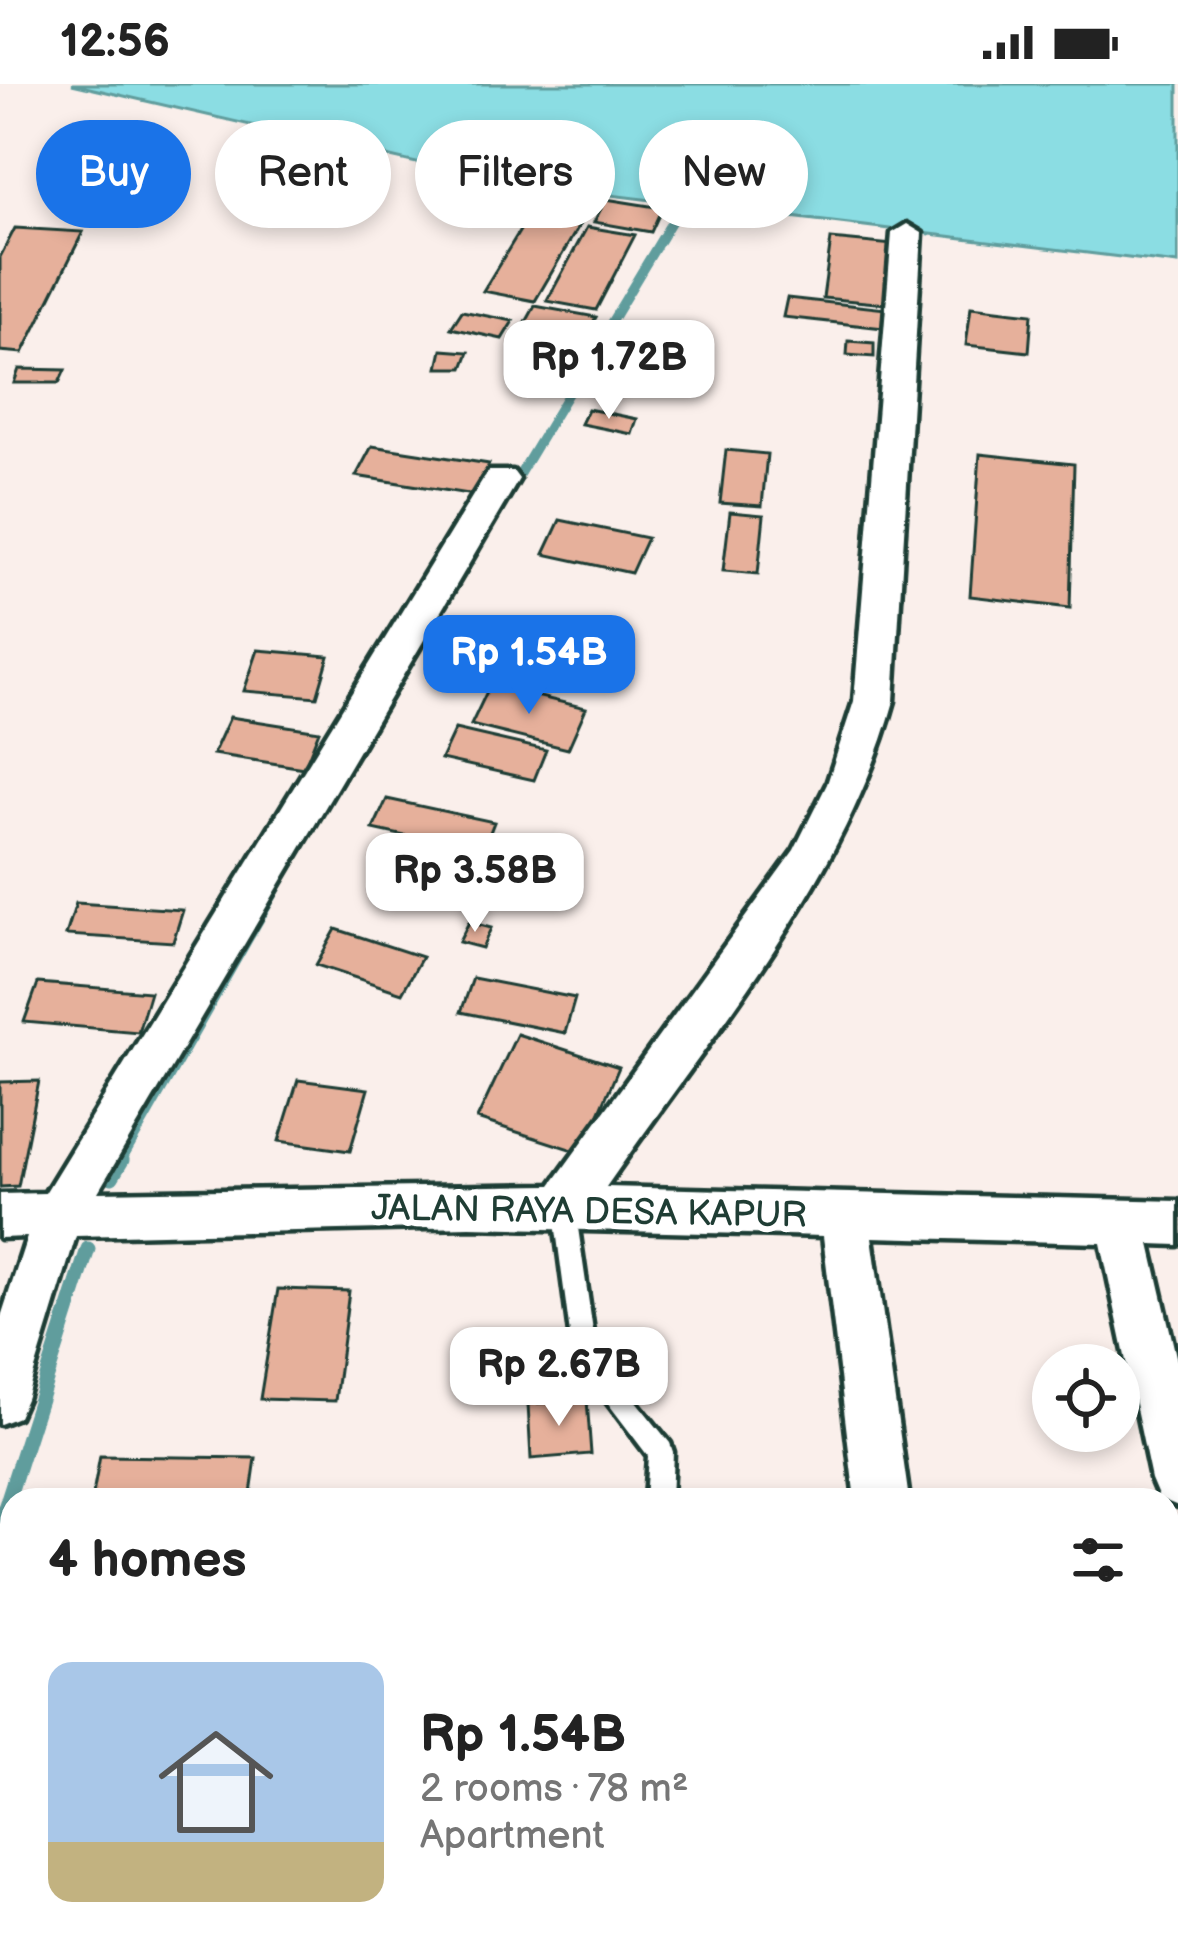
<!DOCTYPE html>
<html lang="en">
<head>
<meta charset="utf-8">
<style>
	body { margin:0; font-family:"Balsamiq Sans",sans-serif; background:#f2f2f2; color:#222; height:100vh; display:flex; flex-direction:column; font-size:45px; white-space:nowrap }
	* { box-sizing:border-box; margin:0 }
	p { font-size:39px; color:#767676 }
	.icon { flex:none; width:66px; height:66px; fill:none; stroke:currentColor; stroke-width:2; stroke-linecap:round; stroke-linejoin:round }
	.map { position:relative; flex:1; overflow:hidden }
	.side { position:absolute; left:0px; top:1404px; width:1179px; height:471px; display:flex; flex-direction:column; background:#fff; border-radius:36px 36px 0 0; box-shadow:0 6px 18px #0003 }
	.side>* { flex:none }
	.banner { position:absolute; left:36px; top:36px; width:1107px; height:108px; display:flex; gap:24px }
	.tools { position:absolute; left:1032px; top:1260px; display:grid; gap:24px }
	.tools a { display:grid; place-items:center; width:108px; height:108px; border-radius:50%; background:#fff; box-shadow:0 6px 18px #0003; font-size:60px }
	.price { position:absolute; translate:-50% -102px; padding:0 27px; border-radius:24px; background:#fff; color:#222; font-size:39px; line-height:78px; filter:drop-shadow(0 3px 6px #0008) }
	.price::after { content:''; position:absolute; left:50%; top:72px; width:36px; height:27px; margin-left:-18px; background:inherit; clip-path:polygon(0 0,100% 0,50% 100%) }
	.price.current { background:#1a73e8; color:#fff }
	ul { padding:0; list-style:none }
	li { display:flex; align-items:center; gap:36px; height:300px; padding:0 48px }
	li span { display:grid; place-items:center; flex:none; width:336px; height:240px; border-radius:24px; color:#555 }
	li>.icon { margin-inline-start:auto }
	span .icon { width:144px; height:144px; fill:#fffc; stroke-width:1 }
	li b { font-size:51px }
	h2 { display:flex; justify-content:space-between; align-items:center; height:144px; padding:0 48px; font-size:51px }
	.tag { padding:0 42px; border-radius:54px; background:#fff; box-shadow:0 6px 18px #0003; font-size:42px; line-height:108px }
	.tag.current { background:#1a73e8; color:#fff }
	.status { display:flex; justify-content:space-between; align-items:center; height:84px; padding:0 60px; background:#fff; direction:ltr }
	.status svg { height:33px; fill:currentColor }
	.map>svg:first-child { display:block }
	.water { fill:#8bdde3; stroke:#609d9d; stroke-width:3 }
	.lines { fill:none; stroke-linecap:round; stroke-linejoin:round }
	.stream-far2 { stroke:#609d9d; stroke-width:9 }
	.stream-far1 { stroke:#609d9d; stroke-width:10 }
	.stream { stroke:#609d9d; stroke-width:15 }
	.building { fill:#e6b09b; stroke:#1f3d34; stroke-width:3 }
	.lane-casing { stroke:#1f3d34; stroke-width:9 }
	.street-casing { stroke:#1f3d34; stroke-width:9 }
	.lane { fill:#fff; fill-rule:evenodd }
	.street { fill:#fff; fill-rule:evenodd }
	.labels { text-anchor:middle; stroke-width:12; stroke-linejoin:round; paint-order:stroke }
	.street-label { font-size:36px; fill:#1f3d34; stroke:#fff }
</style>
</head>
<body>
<div class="status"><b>12:56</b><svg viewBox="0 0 49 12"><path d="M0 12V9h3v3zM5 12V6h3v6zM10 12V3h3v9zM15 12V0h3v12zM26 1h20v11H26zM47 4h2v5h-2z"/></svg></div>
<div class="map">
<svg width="1178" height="1874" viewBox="0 0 1178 1874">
	<rect width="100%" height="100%" fill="#faefeb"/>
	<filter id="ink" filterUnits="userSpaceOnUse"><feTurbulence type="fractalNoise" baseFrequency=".00833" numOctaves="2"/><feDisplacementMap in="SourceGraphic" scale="24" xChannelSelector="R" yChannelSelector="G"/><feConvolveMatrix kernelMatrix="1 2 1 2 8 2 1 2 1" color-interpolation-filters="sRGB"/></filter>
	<g filter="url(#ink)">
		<path class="water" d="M72 0H1178V180L495 97Z"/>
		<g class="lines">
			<path class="stream-far2" d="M512 403 690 107"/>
			<path class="stream-far1" d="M120 1079 277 804"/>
			<path class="stream" d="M112 1093 122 1076
				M0 1440 88 1165"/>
		</g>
		<path class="building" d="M606 115 662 124 651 148 594 138Z
			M530 130 580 140 535 217 483 207Z
			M587 143 635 151 596 226 547 217Z
			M15 144 83 148 23 269 0 267V173Z
			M831 155 904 162 898 221 823 214Z
			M787 214 886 225 884 244 783 233Z
			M535 222 596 233 575 272 514 260Z
			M971 223 1032 230 1029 268 966 261Z
			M462 227 513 237 502 255 451 244Z
			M848 257 874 259V273L847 271Z
			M442 266 469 268 463 284H438Z
			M19 285 65 286 59 299H14Z
			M588 325 637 335 632 350 581 340Z
			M372 362 489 380 475 411 356 392Z
			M726 366 767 370 762 422 720 419Z
			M980 370 1074 380 1070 524 970 512Z
			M730 428 764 431 758 490 723 487Z
			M560 436 647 454 631 489 544 470Z
			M258 566 329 572 317 613 244 607Z
			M490 601 586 624 568 665 471 641Z
			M230 633 319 647 304 684 213 670Z
			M455 645 546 666 534 696 441 675Z
			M387 715 494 738 482 769 373 745Z
			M76 819 183 826 173 858 66 851Z
			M469 838 491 844 482 864 459 858Z
			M336 845 422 873 402 909 316 881Z
			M473 894 575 914 565 949 461 928Z
			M38 899 150 908 138 948 24 938Z
			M517 950 619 983 582 1069 477 1035Z
			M298 996 368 1005 350 1067 279 1057Z
			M39 997 18 1102 0 1103V998Z
			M278 1205 349 1207 335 1317 260 1315Z
			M587 1316 591 1370 531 1375 528 1320Z
			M100 1372 256 1374 250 1416H92Z
			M1177 1479 1178 1533H1167V1480Z
			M1167 1609H1174L1178 1668H1167Z
			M1167 1674H1178V1737H1167Z
			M1178 1752V1814H1167V1753Z
			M1167 1824H1178V1874H1168Z
			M1012 1863H1070L1071 1874H1014Z"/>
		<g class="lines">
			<defs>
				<path id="lane" d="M564 1113 572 1116 575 1123 596 1268 670 1359 673 1368 671 1416H645L648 1372 573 1273 553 1123 556 1116Z
					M12 1641V1673L0 1680V1648Z"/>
				<path id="street" d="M907 140 922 149 894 617C844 798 712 950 606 1103L1178 1117V1161L1150 1160 1178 1281V1422L1159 1414 1151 1395 1101 1159 872 1153 909 1416H855L823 1152 470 1143 76 1152 26 1315 18 1333 0 1340V1236L27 1153 0 1154V1110L45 1109 483 395 489 387H513L519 395 98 1108 551 1101 794 766 827 700 854 617 892 149Z
					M917 1863H979L981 1874H919Z"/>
			</defs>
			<use href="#lane" class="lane-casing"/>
			<use href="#street" class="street-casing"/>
			<use href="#lane" class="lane"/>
			<use href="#street" class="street"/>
		</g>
	</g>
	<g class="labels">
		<g class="street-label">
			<text transform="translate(589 1126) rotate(1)" y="13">JALAN RAYA DESA KAPUR</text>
		</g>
	</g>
</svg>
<div class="tools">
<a><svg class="icon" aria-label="locate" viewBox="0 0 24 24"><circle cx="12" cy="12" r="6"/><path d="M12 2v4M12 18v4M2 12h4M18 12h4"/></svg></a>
</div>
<b class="price" style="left:609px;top:338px">Rp 1.72B</b>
<b class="price current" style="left:529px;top:633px">Rp 1.54B</b>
<b class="price" style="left:475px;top:851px">Rp 3.58B</b>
<b class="price" style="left:559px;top:1345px">Rp 2.67B</b>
<div class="banner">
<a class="tag current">Buy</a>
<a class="tag">Rent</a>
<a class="tag">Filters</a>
<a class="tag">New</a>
</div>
<section class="side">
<h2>4 homes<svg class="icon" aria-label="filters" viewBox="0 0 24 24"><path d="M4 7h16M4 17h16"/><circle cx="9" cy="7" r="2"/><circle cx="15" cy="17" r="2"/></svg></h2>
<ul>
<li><span style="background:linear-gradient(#a9c7e8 75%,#c2b280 0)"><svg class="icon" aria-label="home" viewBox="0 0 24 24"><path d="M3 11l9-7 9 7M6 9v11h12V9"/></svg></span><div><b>Rp 1.54B</b><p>2 rooms · 78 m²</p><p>Apartment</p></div></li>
</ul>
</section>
</div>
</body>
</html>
